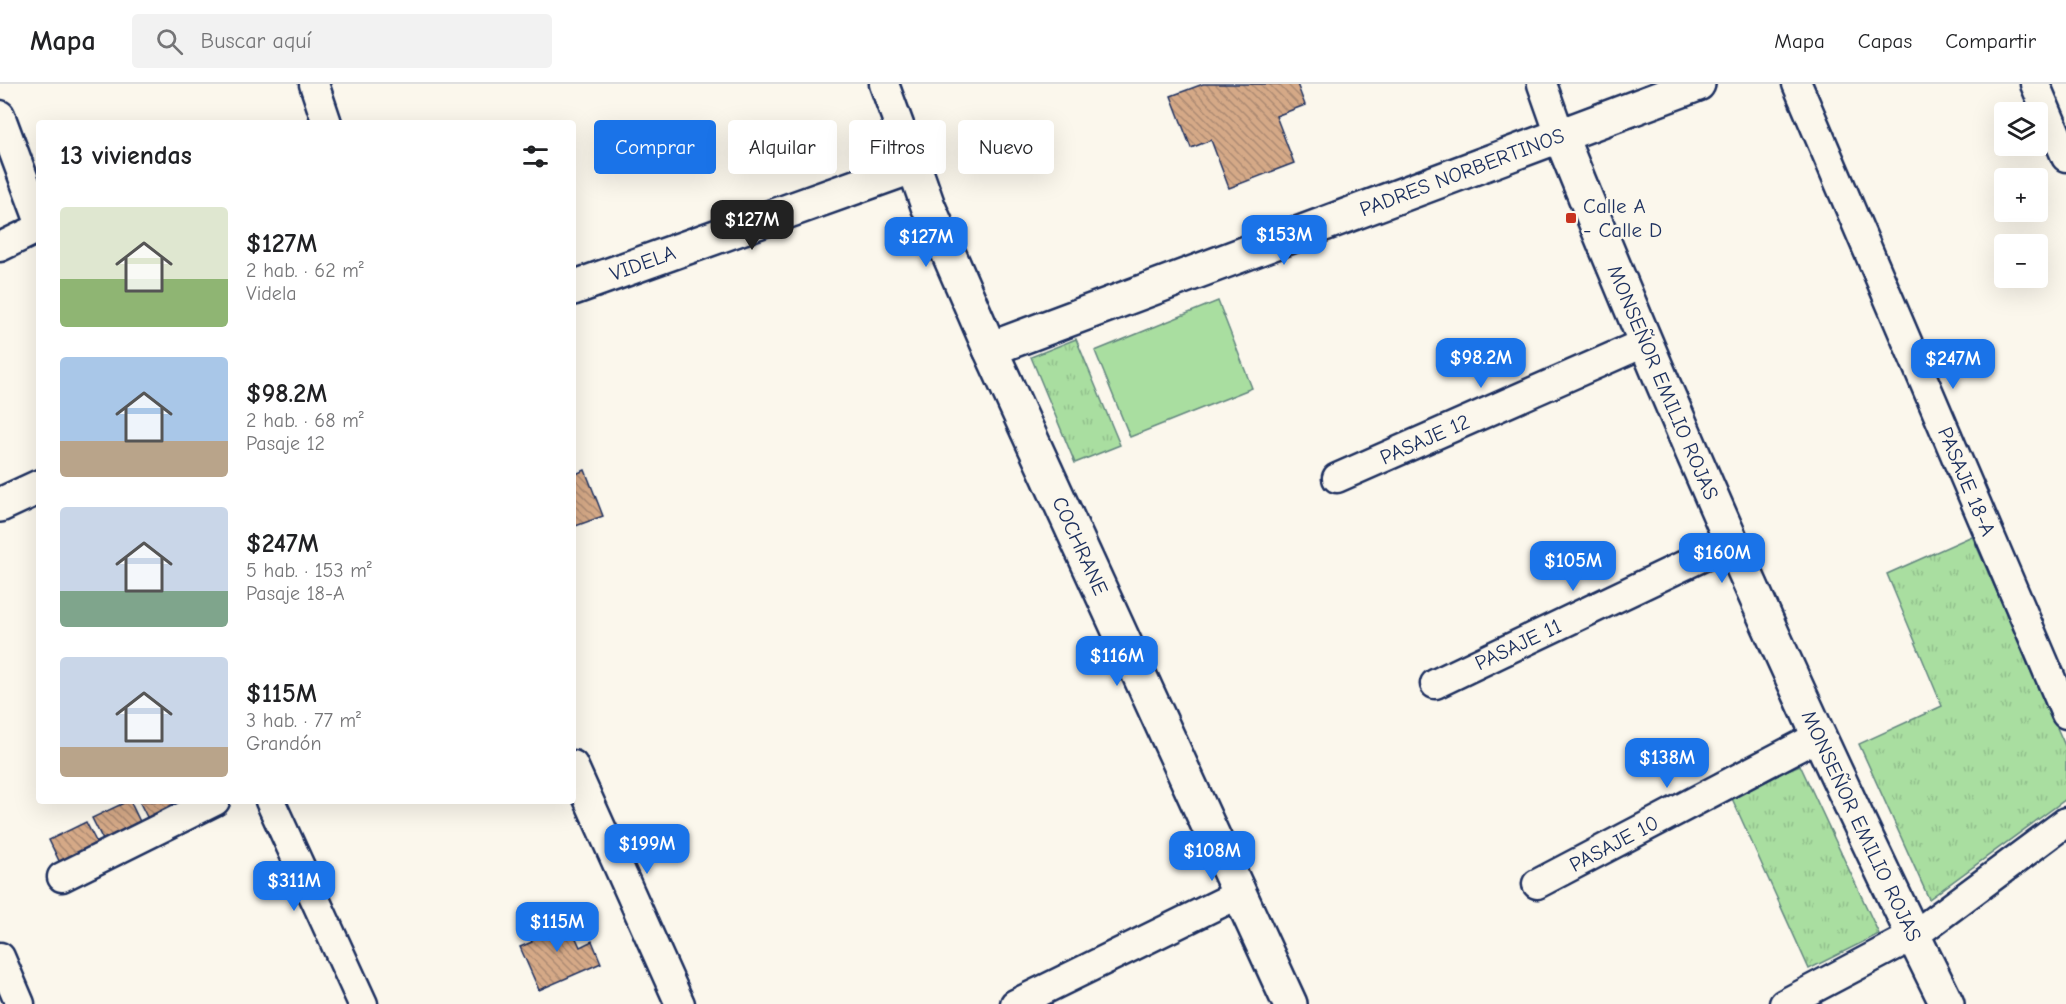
<!DOCTYPE html>
<html lang="es">
<head>
<meta charset="utf-8">
<style>
	body { margin:0; font-family:"Comic Neue",sans-serif; background:#f2f2f2; color:#202124; height:100vh; display:flex; flex-direction:column; font-size:22px; white-space:nowrap }
	* { box-sizing:border-box; margin:0 }
	p { font-size:20px; color:#757577 }
	.icon { flex:none; width:33px; height:33px; fill:none; stroke:currentColor; stroke-width:2; stroke-linecap:round; stroke-linejoin:round }
	.map { position:relative; flex:1; overflow:hidden }
	.drawer { position:absolute; left:36px; top:36px; width:540px; height:684px; display:flex; flex-direction:column; background:#fff; border-radius:6px; box-shadow:0 6px 24px #0002 }
	.drawer>* { flex:none }
	.top-card { position:absolute; left:594px; top:36px; width:570px; height:54px; display:flex; gap:12px }
	.tools { position:absolute; left:1994px; top:18px; display:grid; gap:12px }
	.tools a { display:grid; place-items:center; width:54px; height:54px; border-radius:6px; background:#fff; box-shadow:0 6px 24px #0002; font-size:30px }
	.price { position:absolute; translate:-50% -51px; padding:0 14px; border-radius:12px; background:#1a73e8; color:#fff; font-size:20px; line-height:39px; filter:drop-shadow(0 2px 3px #0008) }
	.price::after { content:''; position:absolute; left:50%; top:36px; width:18px; height:14px; margin-left:-9px; background:inherit; clip-path:polygon(0 0,100% 0,50% 100%) }
	.price.current { background:#222; color:#fff }
	ul { padding:0; list-style:none }
	li { display:flex; align-items:center; gap:18px; height:150px; padding:0 24px }
	li span { display:grid; place-items:center; flex:none; width:168px; height:120px; border-radius:6px; color:#555 }
	li>.icon { margin-inline-start:auto }
	span .icon { width:72px; height:72px; fill:#fffc; stroke-width:1 }
	li b { font-size:26px }
	h2 { display:flex; justify-content:space-between; align-items:center; height:72px; padding:0 24px; font-size:26px }
	.pill { padding:0 21px; border-radius:6px; background:#fff; box-shadow:0 6px 24px #0002; font-size:21px; line-height:54px }
	.pill.current { background:#1a73e8; color:#fff }
	header { display:flex; align-items:center; gap:36px; box-sizing:border-box; height:84px; padding:0 30px; background:#fff; border-bottom:2px solid #e0e0e0 }
	header strong { font-size:28px }
	nav { display:flex; gap:33px; margin-inline-start:auto; font-size:21px }
	.search { width:420px; height:54px; background:#f2f2f2; display:flex; align-items:center; gap:15px; box-sizing:border-box; padding:0 21px; border-radius:6px; color:#757577; font-size:22px }
	.map>svg:first-child { display:block }
	.grass { fill:url(#grass-tufts); stroke:#62867f; stroke-width:1.5 }
	.garden { fill:#a9dea0; stroke:#62867f; stroke-width:1.5 }
	.building { fill:url(#building-back-hatch); stroke:#1b2f5e; stroke-width:1.5 }
	.lines { fill:none; stroke-linecap:round; stroke-linejoin:round }
	.street-casing { stroke:#1b2f5e; stroke-width:33 }
	.secondary-casing { stroke:#1b2f5e; stroke-width:38 }
	.street { stroke:#fbf7ec; stroke-width:28 }
	.secondary { stroke:#fbf7ec; stroke-width:33 }
	.poi-dot { fill:#c8321e; stroke:#fbf7ec; stroke-width:2 }
	.labels { text-anchor:middle; stroke-width:5; stroke-linejoin:round; paint-order:stroke }
	.street-label { font-size:21px; fill:#1b2f5e; stroke:#fbf7ec }
	.poi-label { font-size:21px; fill:#1b2f5e; stroke:#fbf7ec; text-anchor:start }
</style>
</head>
<body>
<header>
<strong>Mapa</strong>
<div class="search"><svg class="icon" aria-label="search" viewBox="0 0 24 24"><circle cx="10" cy="10" r="6"/><path d="M15 15l6 6"/></svg>Buscar aquí</div>
<nav><a>Mapa</a><a>Capas</a><a>Compartir</a></nav>
</header>
<div class="map">
<svg width="2066" height="920" viewBox="0 0 2066 920">
	<defs>
		<pattern id="grass-tufts" width="24" height="20" patternUnits="userSpaceOnUse" patternTransform="scale(1.5)"><rect width="24" height="20" fill="#a9dea0"/><path d="M3 7l-1-3M5 7V3M7 7l1-3M15 17l-1-3M17 17v-4M19 17l1-3" fill="none" stroke="#91bf8c"/></pattern>
		<pattern id="building-back-hatch" width="6" height="6" patternUnits="userSpaceOnUse" patternTransform="scale(1.5)"><rect width="6" height="6" fill="#d5a987"/><path d="M-1 5l2 2M0 0l6 6M5-1l2 2" fill="none" stroke="#ac8a72"/></pattern>
	</defs>
	<rect width="100%" height="100%" fill="#fbf7ec"/>
	<filter id="ink" filterUnits="userSpaceOnUse"><feTurbulence type="fractalNoise" baseFrequency=".0167" numOctaves="2"/><feDisplacementMap in="SourceGraphic" scale="12" xChannelSelector="R" yChannelSelector="G"/><feConvolveMatrix kernelMatrix="1 2 1 2 8 2 1 2 1" color-interpolation-filters="sRGB"/></filter>
	<g filter="url(#ink)">
		<path class="grass" d="M1076 255 1120 361 1075 379 1031 273Z
			M1972 452 2066 664V715L1929 815 1859 660 1942 622 1887 490Z
			M1800 681 1879 850 1809 885 1730 710Z"/>
		<path class="garden" d="M1218 217 1252 304 1130 353 1095 267Z"/>
		<path class="building" d="M1203 0H1297L1305 21 1276 32 1294 79 1229 104 1211 56 1191 64 1171 12Z
			M585 386 603 432 573 443V391Z
			M128 717H130L144 746 107 764 92 734Z
			M139 717H185L151 741Z
			M86 738 101 767 63 785 49 756Z
			M565 830 580 863 592 857 601 879 539 906 520 863 532 858 527 847Z"/>
		<g class="lines">
			<defs>
				<g id="street">
					<path d="M314 0 327 39"/>
					<path d="M884 0 914 82"/>
					<path d="M1542 0 1560 51"/>
					<path id="s1" d="M1797 0 2066 630"/>
					<path d="M2035 0 2066 73"/>
					<path d="M0 31 39 136"/>
					<path d="M0 163 39 144"/>
					<path id="s2" d="M1337 394 1644 259"/>
					<path id="s3" d="M1435 600 1731 459"/>
					<path d="M573 681 680 920"/>
					<path d="M270 717 363 920"/>
					<path d="M62 793 215 717"/>
					<path id="s4" d="M1537 800 1819 652"/>
					<path d="M0 873 20 920"/>
					<path d="M1015 920 1239 810"/>
					<path d="M1784 920 1913 852 2066 738"/>
				</g>
				<g id="secondary">
					<path id="s5" d="M1560 51C1679 345 1806 636 1947 920"/>
					<path id="s6" d="M573 204 914 82 928 122 990 265 1290 920"/>
					<path id="s7" d="M990 265 1698 0"/>
					<path d="M0 421 39 403"/>
				</g>
			</defs>
			<use href="#street" class="street-casing"/>
			<use href="#secondary" class="secondary-casing"/>
			<use href="#street" class="street"/>
			<use href="#secondary" class="secondary"/>
		</g>
	</g>
	<rect class="poi-dot" x="1565" y="128" width="12" height="12" rx="3"/>
	<g class="labels">
		<g class="street-label">
			<text dy="7" stroke="none"><textPath href="#s7" startOffset="504">PADRES NORBERTINOS</textPath></text>
			<text dy="7" stroke="none"><textPath href="#s6" startOffset="74">VIDELA</textPath></text>
			<text dy="7" stroke="none"><textPath href="#s5" startOffset="268">MONSEÑOR EMILIO ROJAS</textPath></text>
			<text dy="7" stroke="none"><textPath href="#s2" startOffset="96">PASAJE 12</textPath></text>
			<text dy="7" stroke="none"><textPath href="#s1" startOffset="432">PASAJE 18-A</textPath></text>
			<text dy="7" stroke="none"><textPath href="#s6" startOffset="777">COCHRANE</textPath></text>
			<text dy="7" stroke="none"><textPath href="#s3" startOffset="92">PASAJE 11</textPath></text>
			<text dy="7" stroke="none"><textPath href="#s5" startOffset="754">MONSEÑOR EMILIO ROJAS</textPath></text>
			<text dy="7" stroke="none"><textPath href="#s4" startOffset="87">PASAJE 10</textPath></text>
		</g>
		<g class="poi-label">
			<text x="1583" y="129">Calle A<tspan x="1583" dy="24">- Calle D</tspan></text>
		</g>
	</g>
</svg>
<div class="tools">
<a><svg class="icon" aria-label="layers" viewBox="0 0 24 24"><path d="M12 4l9 5-9 5-9-5zM3 14l9 5 9-5"/></svg></a>
<a>+</a>
<a>−</a>
</div>
<b class="price current" style="left:752px;top:167px">$127M</b>
<b class="price" style="left:1284px;top:182px">$153M</b>
<b class="price" style="left:926px;top:184px">$127M</b>
<b class="price" style="left:1481px;top:305px">$98.2M</b>
<b class="price" style="left:1953px;top:306px">$247M</b>
<b class="price" style="left:1722px;top:500px">$160M</b>
<b class="price" style="left:1573px;top:508px">$105M</b>
<b class="price" style="left:1117px;top:603px">$116M</b>
<b class="price" style="left:1667px;top:705px">$138M</b>
<b class="price" style="left:647px;top:791px">$199M</b>
<b class="price" style="left:1212px;top:798px">$108M</b>
<b class="price" style="left:294px;top:828px">$311M</b>
<b class="price" style="left:557px;top:869px">$115M</b>
<div class="top-card">
<a class="pill current">Comprar</a>
<a class="pill">Alquilar</a>
<a class="pill">Filtros</a>
<a class="pill">Nuevo</a>
</div>
<section class="drawer">
<h2>13 viviendas<svg class="icon" aria-label="filters" viewBox="0 0 24 24"><path d="M4 7h16M4 17h16"/><circle cx="9" cy="7" r="2"/><circle cx="15" cy="17" r="2"/></svg></h2>
<ul>
<li><span style="background:linear-gradient(#dfe7d0 60%,#8fb573 0)"><svg class="icon" aria-label="home" viewBox="0 0 24 24"><path d="M3 11l9-7 9 7M6 9v11h12V9"/></svg></span><div><b>$127M</b><p>2 hab. · 62 m²</p><p>Videla</p></div></li>
<li><span style="background:linear-gradient(#a9c7e8 70%,#b9a48a 0)"><svg class="icon" aria-label="home" viewBox="0 0 24 24"><path d="M3 11l9-7 9 7M6 9v11h12V9"/></svg></span><div><b>$98.2M</b><p>2 hab. · 68 m²</p><p>Pasaje 12</p></div></li>
<li><span style="background:linear-gradient(#c9d6e8 70%,#7fa58c 0)"><svg class="icon" aria-label="home" viewBox="0 0 24 24"><path d="M3 11l9-7 9 7M6 9v11h12V9"/></svg></span><div><b>$247M</b><p>5 hab. · 153 m²</p><p>Pasaje 18-A</p></div></li>
<li><span style="background:linear-gradient(#c9d6e8 75%,#b9a48a 0)"><svg class="icon" aria-label="home" viewBox="0 0 24 24"><path d="M3 11l9-7 9 7M6 9v11h12V9"/></svg></span><div><b>$115M</b><p>3 hab. · 77 m²</p><p>Grandón</p></div></li>
</ul>
</section>
</div>
</body>
</html>
